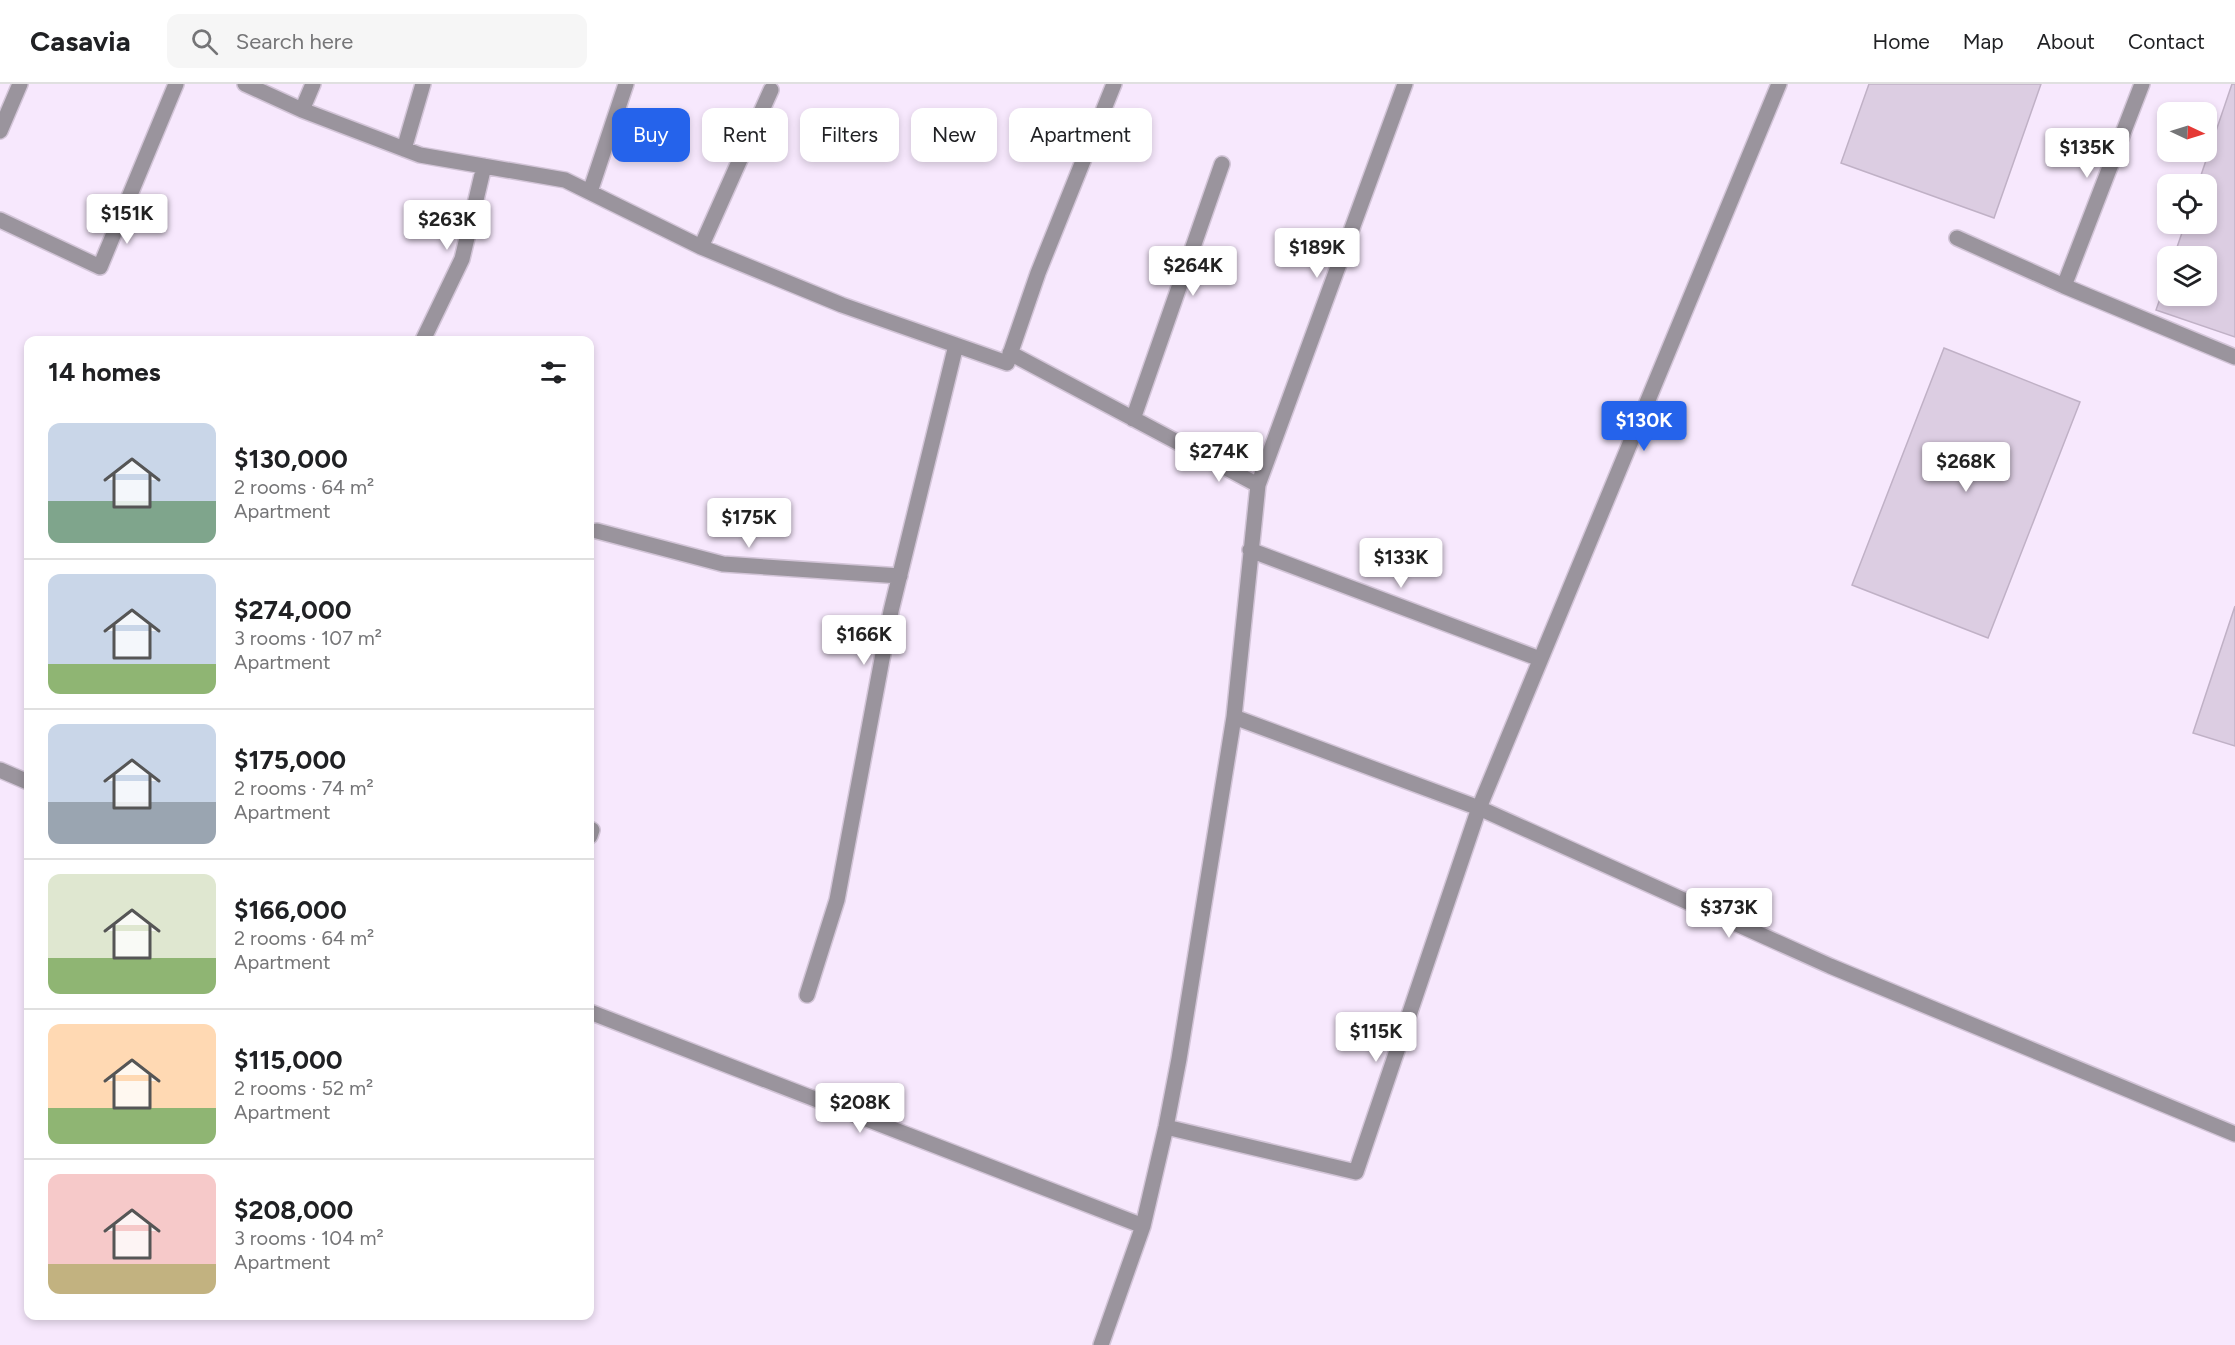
<!DOCTYPE html>
<html lang="en">
<head>
<meta charset="utf-8">
<style>
	body { margin:0; font-family:Figtree,sans-serif; background:#f6f6f6; color:#202124; height:100vh; display:flex; flex-direction:column; font-size:22px; white-space:nowrap }
	* { box-sizing:border-box; margin:0 }
	p { font-size:20px; color:#757577 }
	.icon { flex:none; width:33px; height:33px; fill:none; stroke:currentColor; stroke-width:2; stroke-linecap:round; stroke-linejoin:round }
	.map { position:relative; flex:1; overflow:hidden }
	.sheet { position:absolute; left:24px; top:252px; width:570px; height:984px; display:flex; flex-direction:column; background:#fff; border-radius:12px; box-shadow:0 3px 9px #0003 }
	.sheet>* { flex:none }
	.top-card { position:absolute; left:612px; top:24px; width:570px; height:54px; display:flex; gap:12px }
	.needle { width:39px; rotate:94deg }
	.tools { position:absolute; left:2157px; top:18px; display:grid; gap:12px }
	.tools a { display:grid; place-items:center; width:60px; height:60px; border-radius:12px; background:#fff; box-shadow:0 3px 9px #0003; font-size:30px }
	.price { position:absolute; translate:-50% -51px; padding:0 14px; border-radius:6px; background:#fff; color:#222; font-size:20px; line-height:39px; filter:drop-shadow(0 2px 3px #0008) }
	.price::after { content:''; position:absolute; left:50%; top:36px; width:18px; height:14px; margin-left:-9px; background:inherit; clip-path:polygon(0 0,100% 0,50% 100%) }
	.price.on { background:#2563eb; color:#fff }
	ul { padding:0; list-style:none }
	li { display:flex; align-items:center; gap:18px; height:150px; padding:0 24px }
	li+li { border-top:2px solid #e0e0e0 }
	li span { display:grid; place-items:center; flex:none; width:168px; height:120px; border-radius:12px; color:#555 }
	li>.icon { margin-inline-start:auto }
	span .icon { width:72px; height:72px; fill:#fffc; stroke-width:1 }
	li b { font-size:26px }
	h2 { display:flex; justify-content:space-between; align-items:center; height:72px; padding:0 24px; font-size:26px }
	.chip { padding:0 21px; border-radius:12px; background:#fff; box-shadow:0 3px 9px #0003; font-size:21px; line-height:54px }
	.chip.on { background:#2563eb; color:#fff }
	header { display:flex; align-items:center; gap:36px; box-sizing:border-box; height:84px; padding:0 30px; background:#fff; border-bottom:2px solid #e0e0e0 }
	header strong { font-size:28px }
	nav { display:flex; gap:33px; margin-inline-start:auto; font-size:21px }
	.search { width:420px; height:54px; background:#f6f6f6; display:flex; align-items:center; gap:15px; box-sizing:border-box; padding:0 21px; border-radius:12px; color:#757577; font-size:22px }
	.map>svg:first-child { display:block }
	.building { fill:#dccde2; stroke:#c0b1c6; stroke-width:1.5 }
	.lines { fill:none; stroke-linecap:round; stroke-linejoin:round }
	.minor-casing { stroke:#d3c5d8; stroke-width:18 }
	.minor { stroke:#9a949d; stroke-width:15 }
</style>
</head>
<body>
<header>
<strong>Casavia</strong>
<div class="search"><svg class="icon" aria-label="search" viewBox="0 0 24 24"><circle cx="10" cy="10" r="6"/><path d="M15 15l6 6"/></svg>Search here</div>
<nav><a>Home</a><a>Map</a><a>About</a><a>Contact</a></nav>
</header>
<div class="map">
<svg width="2235" height="1261" viewBox="0 0 2235 1261">
	<rect width="100%" height="100%" fill="#f7e8fd"/>
	<path class="building" d="M1869 0H2041L1994 134 1841 79Z
		M2232 0H2235V253L2156 226 2168 192V212H2206V172H2174L2185 140H2206V100H2198Z
		M1944 264 2080 318 1988 554 1852 501Z
		M2235 522V662L2193 649Z"/>
	<g class="lines">
		<defs>
			<path id="minor" d="M245 0 302 26
				M313 0 302 26 420 71 565 96 701 163 842 221 1007 279 1038 189 1114 0
				M0 47 20 0
				M404 65 423 0
				M590 108 626 0
				M0 136 100 183 176 0
				M1957 154 2064 202 2235 273
				M701 163 771 6
				M2064 202 2142 0
				M423 256 462 175 484 82
				M1010 269 1258 401 1234 633 1179 975 1166 1043 1143 1142 1101 1261
				M1133 335 1222 80
				M1258 401 1405 0
				M597 447 723 480 900 492
				M1250 466 1540 575
				M1234 633 1479 724 1830 882 2235 1050
				M0 686 28 698
				M590 745 592 746 590 752
				M807 911 837 816 891 527 956 261
				M590 928 1143 1142
				M1166 1043 1356 1088 1479 724 1779 0"/>
		</defs>
		<use href="#minor" class="minor-casing"/>
		<use href="#minor" class="minor"/>
	</g>
</svg>
<div class="tools">
<a><svg class="needle" viewBox="-14 -14 28 28"><path d="M0-13l5 13h-10z" fill="#e53935"/><path d="M0 13l5-13h-10z" fill="#757577"/></svg></a>
<a><svg class="icon" aria-label="locate" viewBox="0 0 24 24"><circle cx="12" cy="12" r="6"/><path d="M12 2v4M12 18v4M2 12h4M18 12h4"/></svg></a>
<a><svg class="icon" aria-label="layers" viewBox="0 0 24 24"><path d="M12 4l9 5-9 5-9-5zM3 14l9 5 9-5"/></svg></a>
</div>
<b class="price" style="left:2087px;top:95px">$135K</b>
<b class="price" style="left:127px;top:161px">$151K</b>
<b class="price" style="left:447px;top:167px">$263K</b>
<b class="price" style="left:1317px;top:195px">$189K</b>
<b class="price" style="left:1193px;top:213px">$264K</b>
<b class="price on" style="left:1644px;top:368px">$130K</b>
<b class="price" style="left:1219px;top:399px">$274K</b>
<b class="price" style="left:1966px;top:409px">$268K</b>
<b class="price" style="left:749px;top:465px">$175K</b>
<b class="price" style="left:1401px;top:505px">$133K</b>
<b class="price" style="left:864px;top:582px">$166K</b>
<b class="price" style="left:1729px;top:855px">$373K</b>
<b class="price" style="left:1376px;top:979px">$115K</b>
<b class="price" style="left:860px;top:1050px">$208K</b>
<div class="top-card">
<a class="chip on">Buy</a>
<a class="chip">Rent</a>
<a class="chip">Filters</a>
<a class="chip">New</a>
<a class="chip">Apartment</a>
</div>
<section class="sheet">
<h2>14 homes<svg class="icon" aria-label="filters" viewBox="0 0 24 24"><path d="M4 7h16M4 17h16"/><circle cx="9" cy="7" r="2"/><circle cx="15" cy="17" r="2"/></svg></h2>
<ul>
<li><span style="background:linear-gradient(#c9d6e8 65%,#7fa58c 0)"><svg class="icon" aria-label="home" viewBox="0 0 24 24"><path d="M3 11l9-7 9 7M6 9v11h12V9"/></svg></span><div><b>$130,000</b><p>2 rooms · 64 m²</p><p>Apartment</p></div></li>
<li><span style="background:linear-gradient(#c9d6e8 75%,#8fb573 0)"><svg class="icon" aria-label="home" viewBox="0 0 24 24"><path d="M3 11l9-7 9 7M6 9v11h12V9"/></svg></span><div><b>$274,000</b><p>3 rooms · 107 m²</p><p>Apartment</p></div></li>
<li><span style="background:linear-gradient(#c9d6e8 65%,#9aa5b1 0)"><svg class="icon" aria-label="home" viewBox="0 0 24 24"><path d="M3 11l9-7 9 7M6 9v11h12V9"/></svg></span><div><b>$175,000</b><p>2 rooms · 74 m²</p><p>Apartment</p></div></li>
<li><span style="background:linear-gradient(#dfe7d0 70%,#8fb573 0)"><svg class="icon" aria-label="home" viewBox="0 0 24 24"><path d="M3 11l9-7 9 7M6 9v11h12V9"/></svg></span><div><b>$166,000</b><p>2 rooms · 64 m²</p><p>Apartment</p></div></li>
<li><span style="background:linear-gradient(#ffd9b3 70%,#8fb573 0)"><svg class="icon" aria-label="home" viewBox="0 0 24 24"><path d="M3 11l9-7 9 7M6 9v11h12V9"/></svg></span><div><b>$115,000</b><p>2 rooms · 52 m²</p><p>Apartment</p></div></li>
<li><span style="background:linear-gradient(#f6c9c9 75%,#c2b280 0)"><svg class="icon" aria-label="home" viewBox="0 0 24 24"><path d="M3 11l9-7 9 7M6 9v11h12V9"/></svg></span><div><b>$208,000</b><p>3 rooms · 104 m²</p><p>Apartment</p></div></li>
</ul>
</section>
</div>
</body>
</html>
